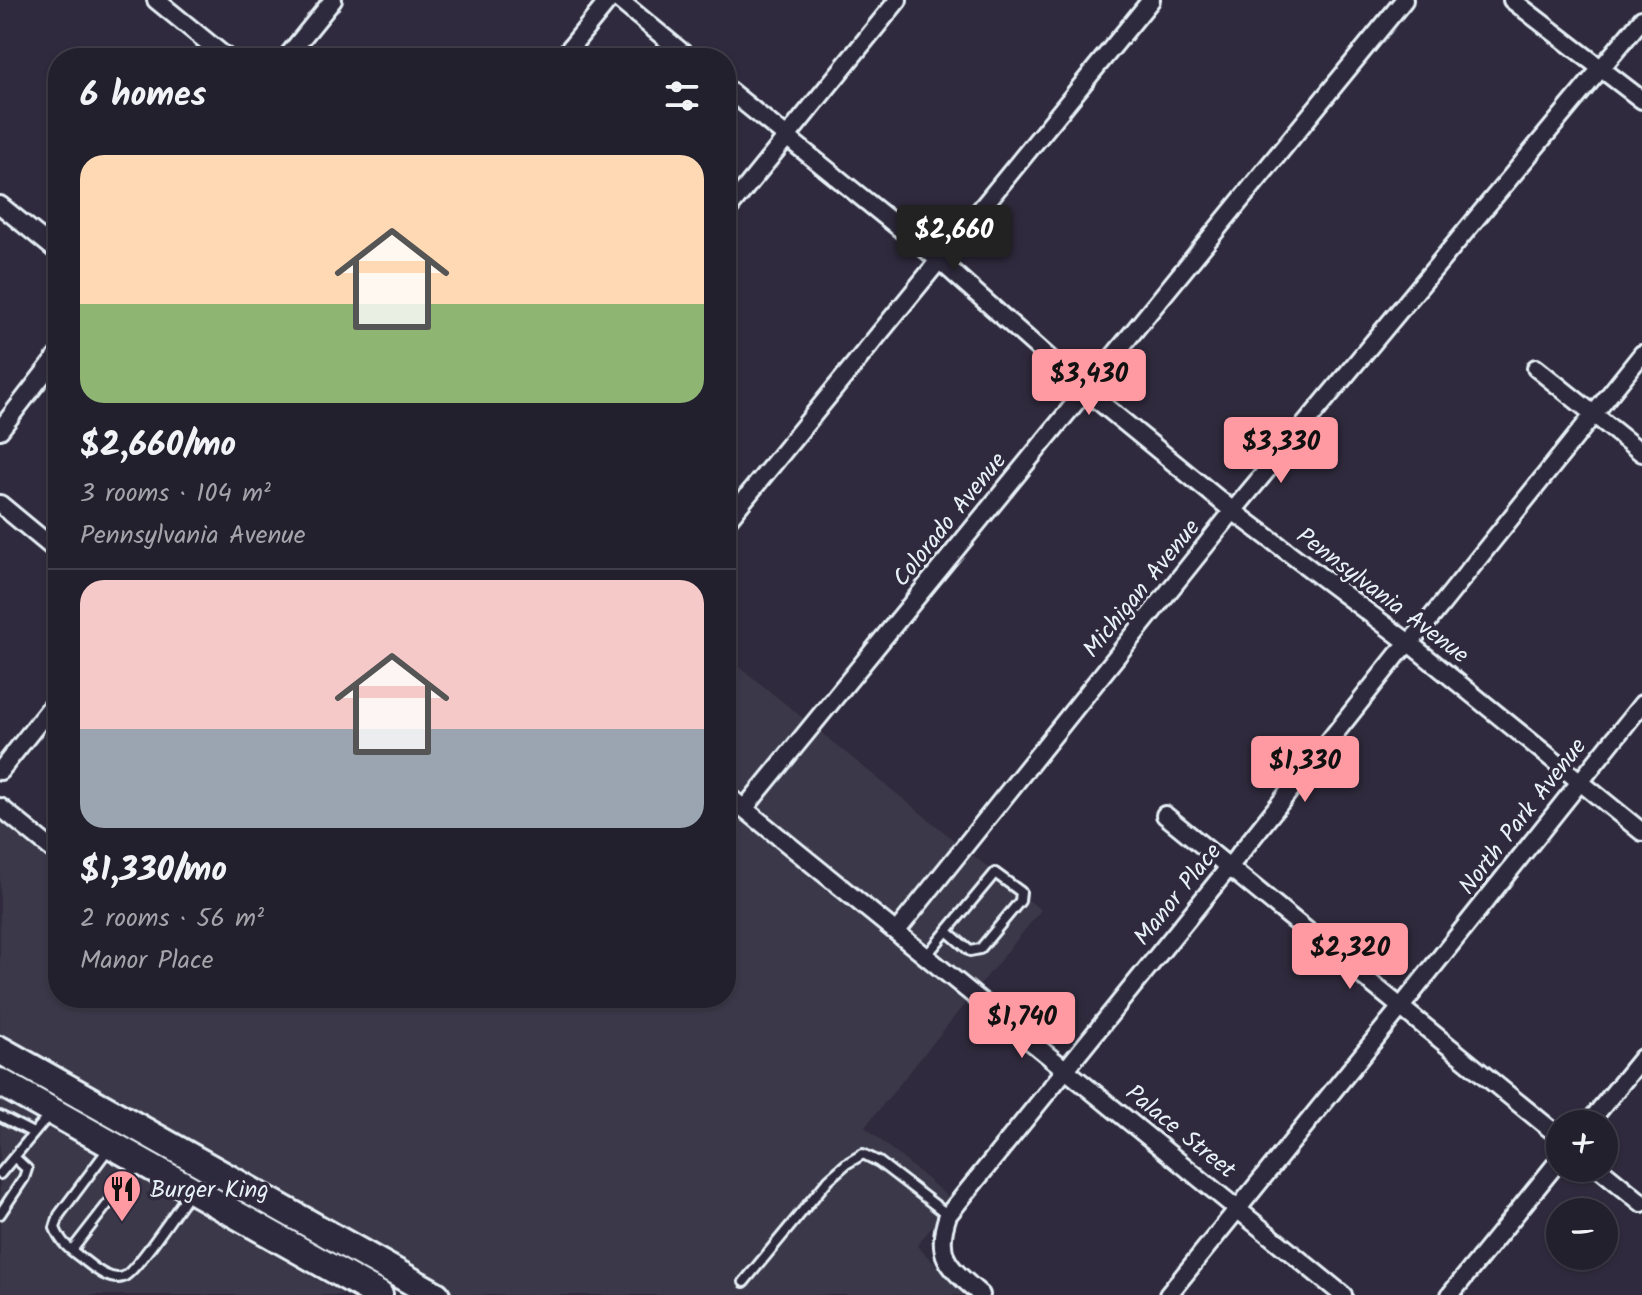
<!DOCTYPE html>
<html lang="en">
<head>
<meta charset="utf-8">
<style>
	body { margin:0; font-family:Kalam,sans-serif; background:#2b2836; color:#f1f3f6; height:100vh; display:flex; flex-direction:column; font-size:30px; white-space:nowrap }
	* { box-sizing:border-box; margin:0 }
	p { font-size:26px; color:#a3a3aa }
	.icon { flex:none; width:44px; height:44px; fill:none; stroke:currentColor; stroke-width:2; stroke-linecap:round; stroke-linejoin:round }
	.map { position:relative; flex:1; overflow:hidden }
	.drawer { position:absolute; left:48px; top:48px; width:688px; height:960px; display:flex; flex-direction:column; background:#23202e; border-radius:32px; box-shadow:0 2px 6px #0004,0 0 0 2px #403e4a }
	.drawer>* { flex:none }
	.buttons { position:absolute; left:1546px; top:1110px; display:grid; gap:16px }
	.buttons a { display:grid; place-items:center; width:72px; height:72px; border-radius:50%; background:#23202e; box-shadow:0 2px 6px #0004,0 0 0 2px #403e4a; font-size:40px }
	.price { position:absolute; translate:-50% -68px; padding:0 18px; border-radius:8px; background:#ff9aa2; color:#111; font-size:26px; line-height:52px; filter:drop-shadow(0 2px 4px #0008) }
	.price::after { content:''; position:absolute; left:50%; top:48px; width:24px; height:18px; margin-left:-12px; background:inherit; clip-path:polygon(0 0,100% 0,50% 100%) }
	.price.selected { background:#222; color:#fff }
	ul { padding:0; list-style:none }
	li { display:grid; align-content:center; gap:16px; height:424px; padding:0 32px }
	li+li { border-top:2px solid #403e4a }
	li span { display:grid; place-items:center; height:248px; border-radius:24px; color:#555 }
	li>.icon { margin-inline-start:auto }
	span .icon { width:144px; height:144px; fill:#fffc; stroke-width:1 }
	li b { font-size:34px }
	h2 { display:flex; justify-content:space-between; align-items:center; height:96px; padding:0 32px; font-size:34px }
	.map>svg:first-child { display:block }
	.built { fill:#3b3749 }
	.lines { fill:none; stroke-linecap:round; stroke-linejoin:round }
	.service-casing { stroke:#e8f1f8; stroke-width:14 }
	.minor-casing { stroke:#e8f1f8; stroke-width:22 }
	.primary-casing { stroke:#e8f1f8; stroke-width:32 }
	.service { stroke:#2f2a3d; stroke-width:8 }
	.minor { stroke:#2f2a3d; stroke-width:16 }
	.primary { stroke:#2f2a3d; stroke-width:26 }
	.labels { text-anchor:middle; stroke-width:7; stroke-linejoin:round; paint-order:stroke }
	.street-label { font-size:24px; fill:#e8f1f8; stroke:#2f2a3d }
	.poi-label { font-size:24px; fill:#e8f1f8; stroke:#2f2a3d; text-anchor:start }
</style>
</head>
<body>
<div class="map">
<svg width="1642" height="1295" viewBox="0 0 1642 1295">
	<rect width="100%" height="100%" fill="#2f2a3d"/>
	<filter id="ink" filterUnits="userSpaceOnUse"><feTurbulence type="fractalNoise" baseFrequency=".0125" numOctaves="2"/><feDisplacementMap in="SourceGraphic" scale="16" xChannelSelector="R" yChannelSelector="G"/><feConvolveMatrix kernelMatrix="1 2 1 2 8 2 1 2 1" color-interpolation-filters="sRGB"/></filter>
	<g filter="url(#ink)">
		<path class="built" d="M726 656 1041 910 865 1127 952 1200 917 1246 966 1295H446L0 1044V819L58 866V998H726Z
			M0 1098 344 1295H0Z"/>
		<g class="lines">
			<defs>
				<path id="service" d="M926 956 995 873 1021 892 1020 901 980 949 970 951 948 932
					M166 998 168 1001
					M0 1116 33 1133
					M109 1148 59 1215 55 1228C62 1246 74 1252 89 1264 98 1271 111 1281 123 1277 135 1273 178 1208 189 1193
					M0 1174 49 1115
					M0 1214 24 1178 27 1169 14 1157
					M72 1250 138 1165
					M744 1282 829 1179 846 1164 863 1154 879 1162 948 1215"/>
				<path id="minor" d="M156 0 227 58
					M619 0 689 58
					M1512 0 1642 100
					M286 58 333 0
					M562 58 609 0
					M726 88 939 260 1085 390 1233 511 1409 643 1642 832
					M0 205 58 252
					M726 212 898 0
					M1536 368 1642 453
					M0 430 58 355
					M0 504 58 552
					M726 522 1151 0
					M0 771 58 698
					M726 794 1343 1295
					M0 807 58 854
					M744 809 1404 0
					M1165 815 1560 1137
					M896 932 1233 511 1642 19
					M1588 1124 1642 1058
					M1599 1168 1642 1203
					M981 1295C951 1268 933 1258 948 1215L1230 866 1398 654 1422 629 1642 354
					M1168 1295 1401 1007 1642 704
					M1450 1295 1560 1159"/>
				<path id="primary" d="M0 1050 436 1295
					M0 1082 379 1295"/>
			</defs>
			<use href="#service" class="service-casing"/>
			<use href="#minor" class="minor-casing"/>
			<use href="#primary" class="primary-casing"/>
			<use href="#service" class="service"/>
			<use href="#minor" class="minor"/>
			<use href="#primary" class="primary"/>
		</g>
	</g>
	<defs>
		<symbol id="restaurant-pin" viewBox="-11 -11 22 30"><path d="M0 17L-7.5 6A9.5 9.5 0 1 1 7.5 6Z" fill="#ff9aa2" stroke="#2f2a3d"/><path d="M-5-6h1v4h1v-4h1v4h1v-4h1v5L-1.5 .5V6h-2V.5L-5-1ZM5-6V6H3V1.5H1.5Q1.5-4 5-6Z" fill="#111"/></symbol>
	</defs>
	<g fill-rule="evenodd">
		<use href="#restaurant-pin" x="100" y="1167" width="44" height="60"/>
	</g>
	<g class="labels">
		<g class="street-label">
			<text transform="translate(949 519) rotate(-51)" y="8">Colorado Avenue</text>
			<text transform="translate(1141 588) rotate(-51)" y="8">Michigan Avenue</text>
			<text transform="translate(1383 595) rotate(37)" y="8">Pennsylvania Avenue</text>
			<text transform="translate(1522 816) rotate(-52)" y="8">North Park Avenue</text>
			<text transform="translate(1177 894) rotate(-51)" y="8">Manor Place</text>
			<text transform="translate(1181 1131) rotate(39)" y="8">Palace Street</text>
		</g>
		<g class="poi-label">
			<text x="150" y="1197">Burger King</text>
		</g>
	</g>
</svg>
<div class="buttons">
<a>+</a>
<a>−</a>
</div>
<b class="price selected" style="left:954px;top:273px">$2,660</b>
<b class="price" style="left:1089px;top:417px">$3,430</b>
<b class="price" style="left:1281px;top:485px">$3,330</b>
<b class="price" style="left:1305px;top:804px">$1,330</b>
<b class="price" style="left:1350px;top:991px">$2,320</b>
<b class="price" style="left:1022px;top:1060px">$1,740</b>
<section class="drawer">
<h2>6 homes<svg class="icon" aria-label="filters" viewBox="0 0 24 24"><path d="M4 7h16M4 17h16"/><circle cx="9" cy="7" r="2"/><circle cx="15" cy="17" r="2"/></svg></h2>
<ul>
<li><span style="background:linear-gradient(#ffd9b3 60%,#8fb573 0)"><svg class="icon" aria-label="home" viewBox="0 0 24 24"><path d="M3 11l9-7 9 7M6 9v11h12V9"/></svg></span><div><b>$2,660/mo</b><p>3 rooms · 104 m²</p><p>Pennsylvania Avenue</p></div></li>
<li><span style="background:linear-gradient(#f6c9c9 60%,#9aa5b1 0)"><svg class="icon" aria-label="home" viewBox="0 0 24 24"><path d="M3 11l9-7 9 7M6 9v11h12V9"/></svg></span><div><b>$1,330/mo</b><p>2 rooms · 56 m²</p><p>Manor Place</p></div></li>
</ul>
</section>
</div>
</body>
</html>
